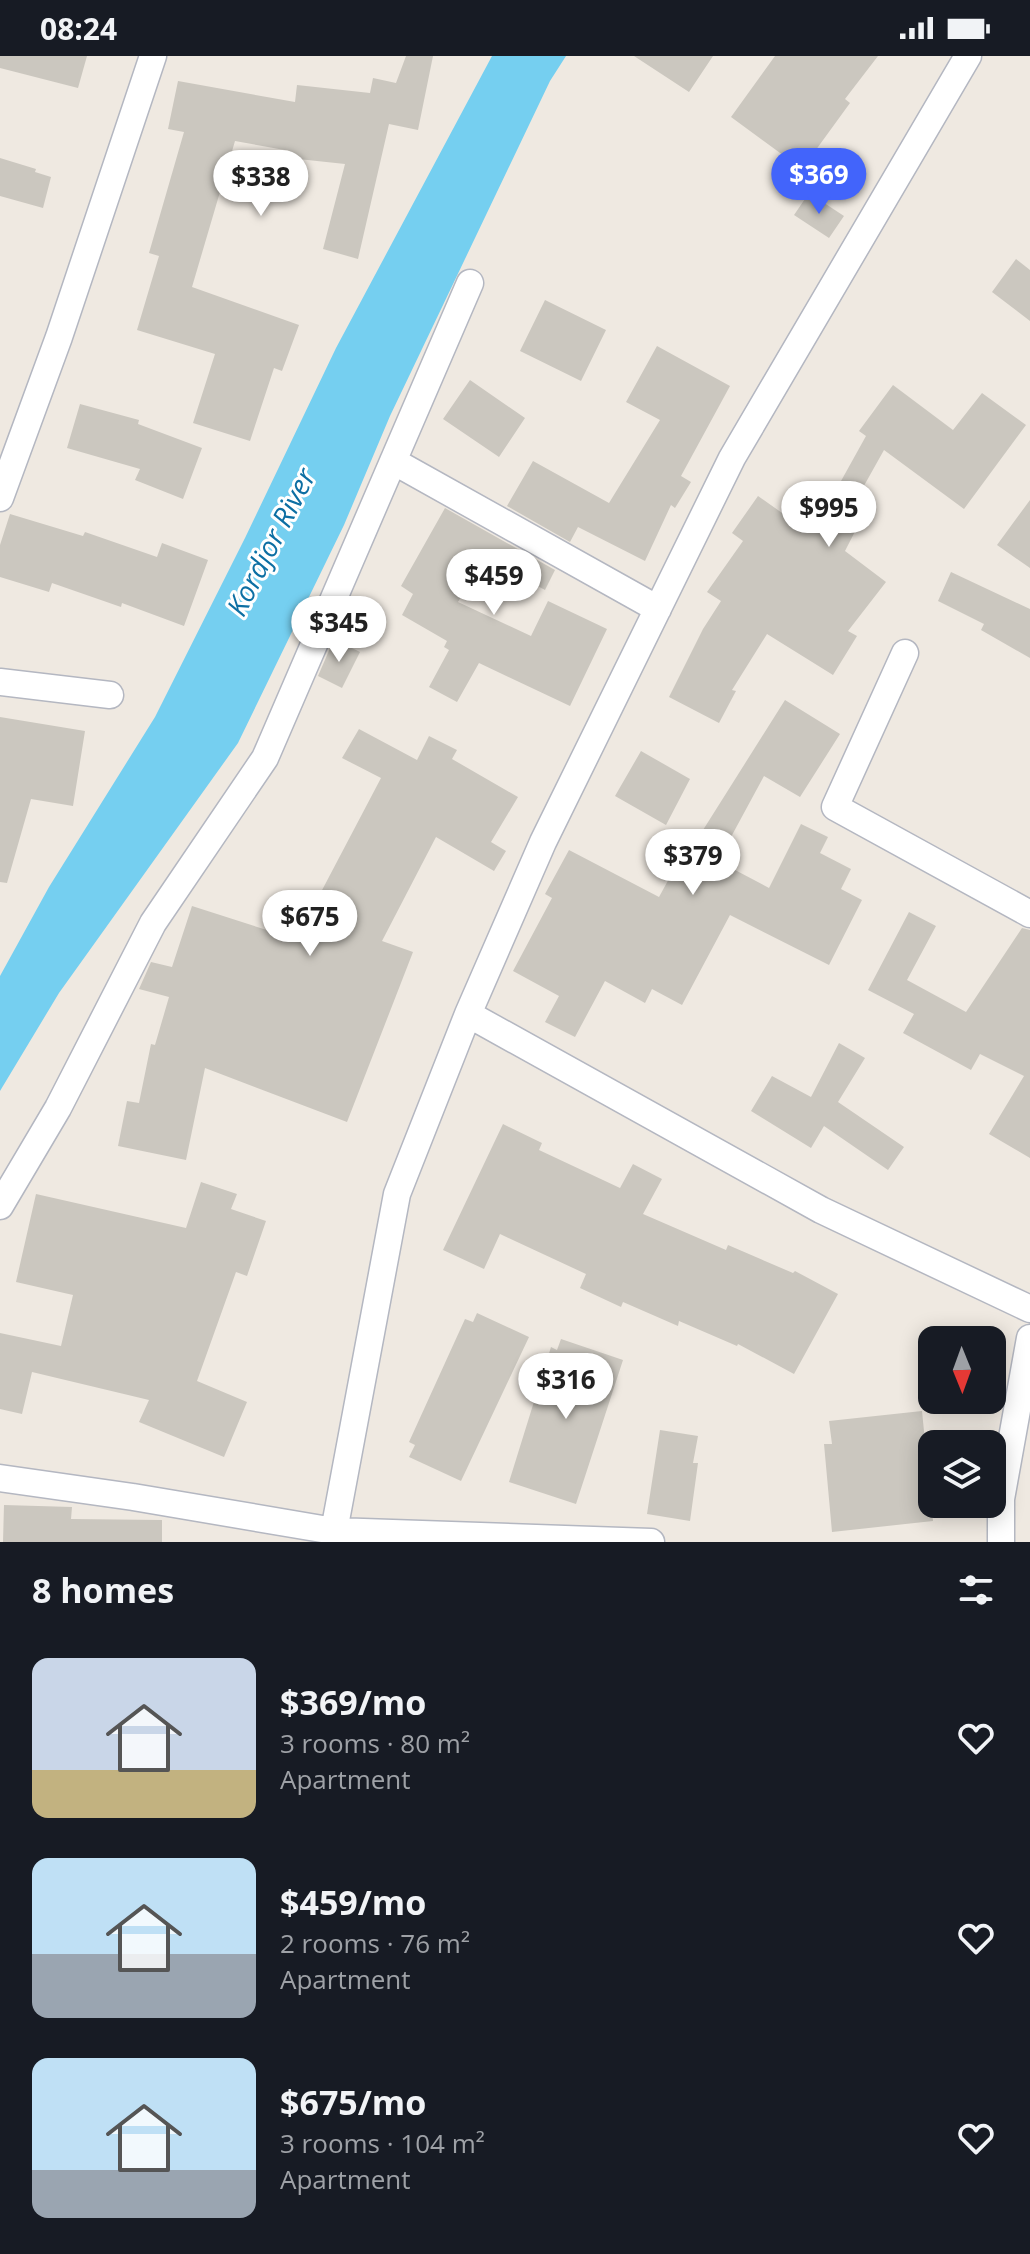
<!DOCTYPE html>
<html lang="en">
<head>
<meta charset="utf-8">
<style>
	body { margin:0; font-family:"Open Sans",sans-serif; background:#20242c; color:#f1f3f6; height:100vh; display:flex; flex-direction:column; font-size:30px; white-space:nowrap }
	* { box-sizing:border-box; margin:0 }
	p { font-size:26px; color:#9ea1a6 }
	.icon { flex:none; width:44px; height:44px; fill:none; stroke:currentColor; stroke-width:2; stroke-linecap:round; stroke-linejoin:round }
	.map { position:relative; height:1486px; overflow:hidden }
	.details { display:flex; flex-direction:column; background:#171b24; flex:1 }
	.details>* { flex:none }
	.needle { width:52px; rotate:179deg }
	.tools { position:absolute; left:918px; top:1270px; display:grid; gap:16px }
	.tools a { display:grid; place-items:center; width:88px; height:88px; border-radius:16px; background:#171b24; box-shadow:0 4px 20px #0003; font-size:40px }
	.price { position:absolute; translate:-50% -68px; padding:0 18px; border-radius:28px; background:#fff; color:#222; font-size:26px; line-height:52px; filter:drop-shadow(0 2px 4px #0008) }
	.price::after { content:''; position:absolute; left:50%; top:48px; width:24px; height:18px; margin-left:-12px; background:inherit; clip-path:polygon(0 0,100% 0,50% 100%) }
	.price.active { background:#4264fb; color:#fff }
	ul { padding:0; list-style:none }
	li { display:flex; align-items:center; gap:24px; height:200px; padding:0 32px }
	li span { display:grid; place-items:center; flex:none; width:224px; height:160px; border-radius:16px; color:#555 }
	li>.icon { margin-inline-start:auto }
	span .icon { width:96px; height:96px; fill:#fffc; stroke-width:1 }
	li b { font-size:34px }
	h2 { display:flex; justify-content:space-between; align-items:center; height:96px; padding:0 32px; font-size:34px }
	.status { display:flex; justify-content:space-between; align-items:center; height:56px; padding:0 40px; background:#171b24; direction:ltr }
	.status svg { height:22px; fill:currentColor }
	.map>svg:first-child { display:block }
	.water { fill:#75cff0 }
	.building { fill:#cbc7bf }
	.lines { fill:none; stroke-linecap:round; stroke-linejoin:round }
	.street-casing { stroke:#b4b7c1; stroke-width:29 }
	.street { stroke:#fff; stroke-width:26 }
	.labels { text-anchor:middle; stroke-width:6; stroke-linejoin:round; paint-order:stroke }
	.water-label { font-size:28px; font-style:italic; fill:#0d6fa3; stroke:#fff }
</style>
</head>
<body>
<div class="status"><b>08:24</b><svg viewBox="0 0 49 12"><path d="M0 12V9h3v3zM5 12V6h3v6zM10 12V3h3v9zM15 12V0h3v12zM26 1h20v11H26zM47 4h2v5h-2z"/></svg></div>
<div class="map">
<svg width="1030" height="1486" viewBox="0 0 1030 1486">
	<rect width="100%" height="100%" fill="#efe9e1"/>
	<path class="water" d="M492 0H566L550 25 390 360 344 469 238 687 59 937 0 1035V920L49 831 155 661 245 482 336 292Z"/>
	<path class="building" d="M0 0H87L78 32 0 12Z
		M406 0H433L418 74 389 68 358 203 323 193 345 108 289 102 290 95 235 85 192 231 299 269 282 315 274 312 250 385 193 367 215 298 137 274 159 200 149 197 184 76 168 73 178 25 295 46 297 29 370 37 373 22 396 27Z
		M634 0H713L689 36Z
		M775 0H878L845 43 850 47 802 113 731 61Z
		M0 102 36 113 35 116 51 121 43 152 0 140Z
		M809 137 844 160 829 182 794 159Z
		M1016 203 1030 214V265L992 236Z
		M545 244 606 274 581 325 520 295Z
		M657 290 730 330 681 420 691 426 675 452 671 449 645 505 578 471 570 486 507 450 533 405 609 447 660 364 626 346Z
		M470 324 525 362 499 401 443 363Z
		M893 329 953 374 982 337 1026 369 964 453 884 394 856 444 868 450 845 495 886 526 848 575 857 580 833 619 767 578 732 634 736 635 719 667 669 641 703 573 721 545 707 536 743 485 732 477 758 440 802 471 823 428 836 434 866 380 859 375Z
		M80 348 139 364 138 368 202 392 183 443 135 424 140 413 67 392Z
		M1030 444V512L997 489Z
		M445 452 555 514 545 534 483 501 458 546 531 580 548 545 607 573 570 650 479 607 457 646 429 631 449 594 444 591 447 585 402 559 413 538 401 530Z
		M10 458 83 480 85 476 157 501 162 487 208 504 184 570 122 547 121 551 52 527 49 536 0 521V489Z
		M951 516 1030 553V602L981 574 984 568 938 545Z
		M334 583 360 596 342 632 318 620Z
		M785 644 840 678 800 741 764 720 718 805 769 832 801 768 828 781 820 797 851 813 841 833 862 844 829 909 730 859 682 949 652 933 645 947 605 925 575 981 545 966 559 940 513 915 552 842 545 838 569 794 659 841 682 799 686 801Z
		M0 661 85 675 73 750 31 743 7 827 0 826Z
		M359 673 417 704 429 680 457 694 452 703 518 741 491 786 506 795 494 815 436 781 382 885 413 896 347 1066 205 1012 186 1104 118 1090 127 1045 139 1047 151 988 155 989 169 941 139 933 151 906 172 911 192 850 273 876 284 847 310 857 381 722 342 702Z
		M641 695 690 723 666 769 615 740Z
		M909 856 936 870 907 924 966 956 1022 872 1030 874V1102L989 1078 1024 1020 980 998 971 1014 903 977 914 958 868 934Z
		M839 987 865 1002 838 1046 904 1091 888 1114 824 1070 811 1092 751 1055 772 1020 811 1041Z
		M503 1068 542 1087 539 1094 620 1132 633 1108 662 1123 643 1158 726 1194 728 1189 793 1217 795 1215 838 1238 794 1318 738 1288 737 1290 679 1265 678 1270 623 1246 621 1251 580 1232 586 1218 500 1178 484 1213 443 1194Z
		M201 1126 237 1138 231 1153 266 1165 247 1220 236 1216 197 1325 247 1346 224 1401 139 1366 149 1344 32 1316 22 1358 0 1353V1277L61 1290 73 1239 16 1226 36 1138 186 1172Z
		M477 1257 529 1281 461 1425 409 1401 415 1389 409 1386 465 1263 473 1266Z
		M561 1283 623 1304 576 1448 509 1426 551 1291 557 1294Z
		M922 1355 933 1465 832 1476 824 1388H832L829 1365Z
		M660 1374 698 1380 693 1407H698L690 1465 647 1458Z
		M4 1449 72 1451 71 1463 162 1464V1486H3Z"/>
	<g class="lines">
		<defs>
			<path id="street" d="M393 405 658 553
				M0 442 59 281 153 0
				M905 597 835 751 1030 858
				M0 626 110 639
				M468 958 821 1154 1030 1253
				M0 1150 58 1052 153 867 265 702 470 227
				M0 1422 133 1441 334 1475 651 1486
				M334 1486V1475L397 1138 468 958 543 786 732 402 968 0
				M1001 1486V1443L1030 1282"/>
		</defs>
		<use href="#street" class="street-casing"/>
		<use href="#street" class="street"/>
	</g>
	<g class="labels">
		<g class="water-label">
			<text transform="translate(271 486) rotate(-63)" y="10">Kordjor River</text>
		</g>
	</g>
</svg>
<div class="tools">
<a><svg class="needle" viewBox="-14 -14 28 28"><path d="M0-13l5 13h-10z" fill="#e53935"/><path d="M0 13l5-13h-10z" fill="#9ea1a6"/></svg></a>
<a><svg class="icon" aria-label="layers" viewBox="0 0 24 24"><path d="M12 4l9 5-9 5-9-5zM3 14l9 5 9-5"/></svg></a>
</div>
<b class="price active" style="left:819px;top:160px">$369</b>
<b class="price" style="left:261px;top:162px">$338</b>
<b class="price" style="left:829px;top:493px">$995</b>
<b class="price" style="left:494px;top:561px">$459</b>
<b class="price" style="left:339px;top:608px">$345</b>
<b class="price" style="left:693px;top:841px">$379</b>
<b class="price" style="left:310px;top:902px">$675</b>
<b class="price" style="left:566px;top:1365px">$316</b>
</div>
<section class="details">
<h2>8 homes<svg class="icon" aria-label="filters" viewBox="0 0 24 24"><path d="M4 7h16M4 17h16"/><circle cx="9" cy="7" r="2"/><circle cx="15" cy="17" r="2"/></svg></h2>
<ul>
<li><span style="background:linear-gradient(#c9d6e8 70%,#c2b280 0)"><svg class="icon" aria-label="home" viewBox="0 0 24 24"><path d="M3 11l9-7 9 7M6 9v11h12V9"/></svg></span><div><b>$369/mo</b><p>3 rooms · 80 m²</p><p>Apartment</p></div><svg class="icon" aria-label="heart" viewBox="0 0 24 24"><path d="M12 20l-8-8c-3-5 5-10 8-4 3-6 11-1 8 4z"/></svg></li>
<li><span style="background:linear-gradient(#bfe0f5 60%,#9aa5b1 0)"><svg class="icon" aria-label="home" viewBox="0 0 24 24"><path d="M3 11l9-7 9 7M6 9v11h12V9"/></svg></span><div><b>$459/mo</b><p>2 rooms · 76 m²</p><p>Apartment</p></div><svg class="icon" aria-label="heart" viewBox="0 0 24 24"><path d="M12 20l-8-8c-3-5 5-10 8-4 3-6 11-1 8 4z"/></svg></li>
<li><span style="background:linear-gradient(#bfe0f5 70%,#9aa5b1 0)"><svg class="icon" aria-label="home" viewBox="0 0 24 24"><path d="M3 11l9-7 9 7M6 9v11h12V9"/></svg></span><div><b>$675/mo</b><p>3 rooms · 104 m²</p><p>Apartment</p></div><svg class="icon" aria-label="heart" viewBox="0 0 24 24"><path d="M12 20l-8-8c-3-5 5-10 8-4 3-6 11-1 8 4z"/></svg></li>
</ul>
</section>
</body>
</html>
